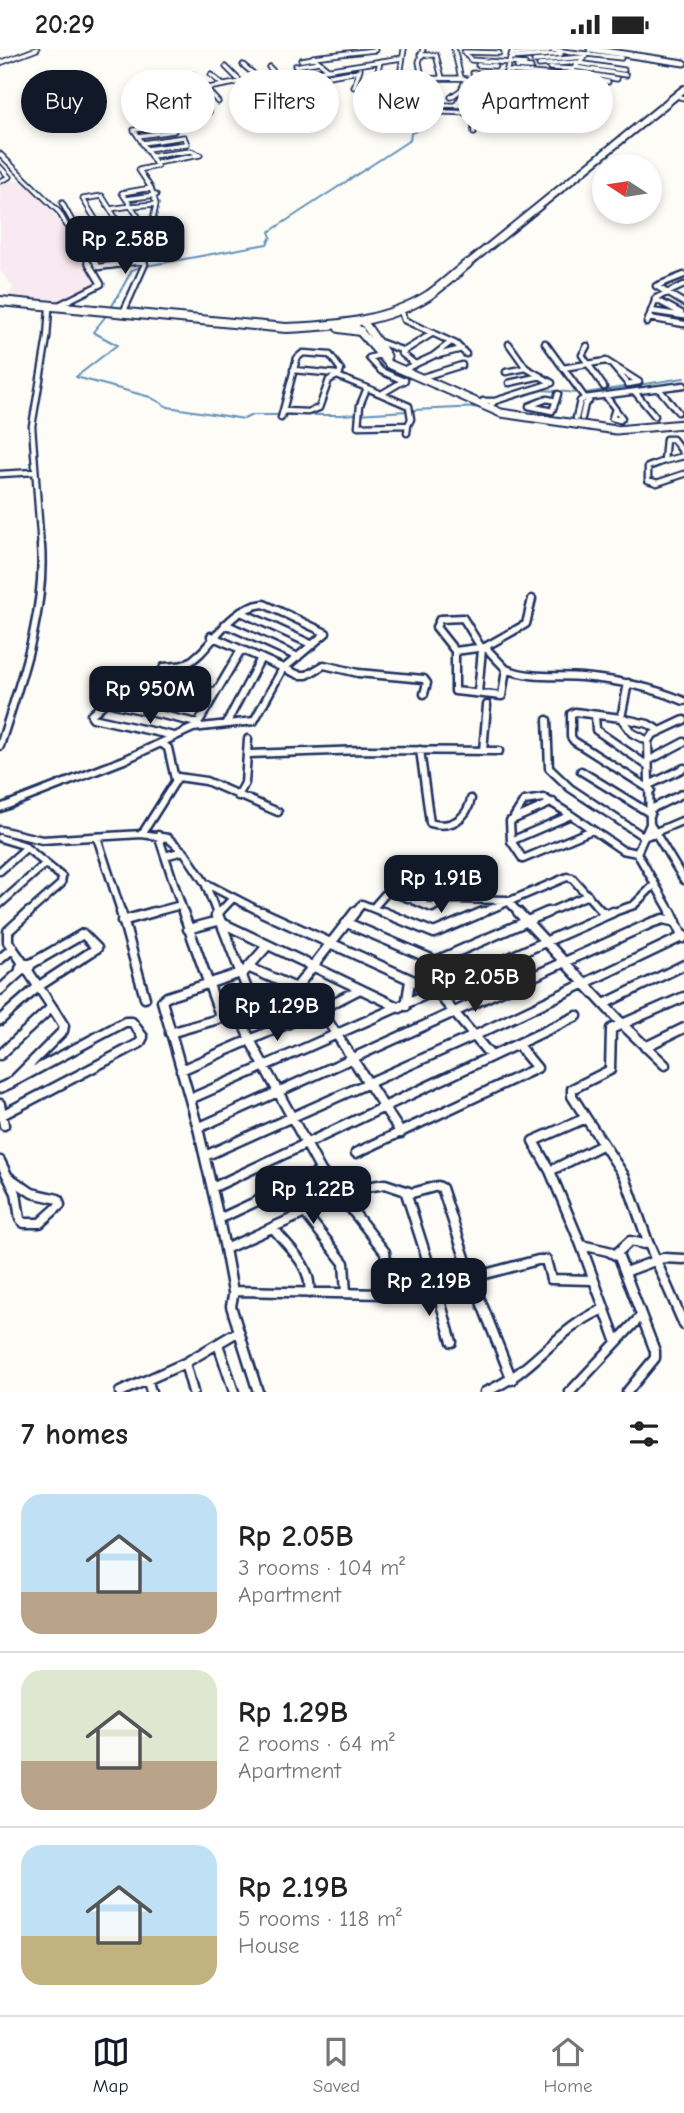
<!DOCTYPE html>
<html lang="en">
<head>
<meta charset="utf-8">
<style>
	body { margin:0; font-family:"Comic Neue",sans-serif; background:#f6f6f6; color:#222; height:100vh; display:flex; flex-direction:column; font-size:26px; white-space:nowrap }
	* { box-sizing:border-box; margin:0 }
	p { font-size:23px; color:#767676 }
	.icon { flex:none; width:38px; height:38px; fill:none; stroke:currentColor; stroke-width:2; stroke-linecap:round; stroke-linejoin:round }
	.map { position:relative; height:1343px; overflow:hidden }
	.side { display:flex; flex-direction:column; background:#fff; flex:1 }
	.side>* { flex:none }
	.top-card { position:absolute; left:21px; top:21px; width:642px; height:63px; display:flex; gap:14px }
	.needle { width:46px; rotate:282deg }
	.fabs { position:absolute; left:592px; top:105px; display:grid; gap:14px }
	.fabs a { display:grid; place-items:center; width:70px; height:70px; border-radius:50%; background:#fff; box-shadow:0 4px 10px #0003; font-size:35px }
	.price { position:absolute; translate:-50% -60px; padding:0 16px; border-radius:14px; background:#111827; color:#fff; font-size:23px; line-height:46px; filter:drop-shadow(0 2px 4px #0008) }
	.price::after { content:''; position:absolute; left:50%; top:42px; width:21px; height:16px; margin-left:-10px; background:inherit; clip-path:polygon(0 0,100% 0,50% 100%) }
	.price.current { background:#222; color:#fff }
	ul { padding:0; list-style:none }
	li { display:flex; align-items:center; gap:21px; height:175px; padding:0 21px }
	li+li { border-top:2px solid #e0e0e0 }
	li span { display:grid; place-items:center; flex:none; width:196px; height:140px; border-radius:21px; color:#555 }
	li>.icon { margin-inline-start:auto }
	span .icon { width:84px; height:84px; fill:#fffc; stroke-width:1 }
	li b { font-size:30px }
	h2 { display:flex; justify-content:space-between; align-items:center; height:84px; padding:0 21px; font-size:30px }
	.pill { padding:0 24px; border-radius:32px; background:#fff; box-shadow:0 4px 10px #0003; font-size:24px; line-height:63px }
	.pill.current { background:#111827; color:#fff }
	.status { display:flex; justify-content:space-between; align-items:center; height:49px; padding:0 35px; background:#fff; direction:ltr }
	.status svg { height:19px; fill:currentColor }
	.tabs { display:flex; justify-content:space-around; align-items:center; height:98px; border-top:2px solid #e0e0e0; background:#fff; font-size:19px; color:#767676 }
	.tabs a { display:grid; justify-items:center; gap:4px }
	.tabs .current { color:#111827 }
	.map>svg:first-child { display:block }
	.built { fill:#f8eaf0 }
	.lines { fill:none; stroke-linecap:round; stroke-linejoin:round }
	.stream { stroke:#6291b7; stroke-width:2 }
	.street-far3-casing { stroke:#1b2f5e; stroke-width:7 }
	.street-far2-casing { stroke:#1b2f5e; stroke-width:9 }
	.street-far1-casing { stroke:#1b2f5e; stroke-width:11 }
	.street-casing { stroke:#1b2f5e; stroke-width:13 }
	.secondary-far1-casing { stroke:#1b2f5e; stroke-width:9 }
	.secondary-casing { stroke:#1b2f5e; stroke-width:11 }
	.highway-far1-casing { stroke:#1b2f5e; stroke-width:10 }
	.highway-casing { stroke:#1b2f5e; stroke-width:12 }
	.street-far3 { stroke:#fdfcf7; stroke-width:3.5 }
	.street-far2 { stroke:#fdfcf7; stroke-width:4.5 }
	.street-far1 { stroke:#fdfcf7; stroke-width:6 }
	.street { stroke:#fdfcf7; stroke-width:8 }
	.secondary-far1 { stroke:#fdfcf7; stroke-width:5 }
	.secondary { stroke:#fdfcf7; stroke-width:7 }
	.highway-far1 { stroke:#fdfcf7; stroke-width:6 }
	.highway { stroke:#fdfcf7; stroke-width:8 }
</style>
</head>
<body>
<div class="status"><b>20:29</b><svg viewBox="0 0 49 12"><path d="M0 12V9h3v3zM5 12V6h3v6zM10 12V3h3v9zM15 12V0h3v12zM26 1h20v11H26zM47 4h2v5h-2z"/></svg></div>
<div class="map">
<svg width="684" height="1343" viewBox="0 0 684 1343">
	<rect width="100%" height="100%" fill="#fdfcf7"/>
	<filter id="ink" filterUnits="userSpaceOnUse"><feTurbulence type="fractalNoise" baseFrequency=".0143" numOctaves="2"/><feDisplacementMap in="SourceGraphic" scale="14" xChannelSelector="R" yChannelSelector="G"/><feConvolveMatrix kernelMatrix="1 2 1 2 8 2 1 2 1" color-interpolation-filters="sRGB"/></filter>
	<g filter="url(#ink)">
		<path class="built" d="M25 130 71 185 98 236 56 255 7 250 13 238 0 222V134Z"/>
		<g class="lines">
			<path class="stream" d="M146 217 267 195 271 188 269 183 410 91 411 84 416 82 410 74
				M111 259 132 221 140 218
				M105 268 93 283 117 296 76 328 150 348 168 358 244 370 252 366H340L407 362
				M585 344 684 329
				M519 347 543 341 579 344
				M493 356 504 351
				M413 361 481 358"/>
			<defs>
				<path id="street-far3" d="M423 0 419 13 428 58 440 59 443 63 473 64 474 84
					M544 0 621 9
					M499 4 464 3 471 11 525 15
					M514 5 548 2
					M420 6H436L442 29
					M510 9 561 5
					M301 11 313 9
					M534 12 584 8
					M0 14 37 0
					M579 14 624 21
					M243 16 261 31 241 33 261 53 315 43
					M478 16 495 17
					M539 16 580 13
					M295 17 319 13
					M269 18 279 28 261 31 280 50
					M517 18 531 19
					M575 18 626 26
					M550 19 573 20
					M328 20 313 8 375 1
					M508 22 566 27
					M571 22 617 30
					M473 24 562 31
					M193 26 218 53
					M211 26 223 36
					M567 26 608 33
					M475 29 558 35
					M311 30 359 22
					M401 30 461 29 454 0
					M562 30 598 36
					M470 33 553 40
					M558 35 586 39
					M466 37 490 39
					M354 38 360 20
					M555 38 581 43
					M374 40 380 12
					M502 40 549 44
					M466 43 487 44
					M550 43 570 46
					M297 45 279 28 402 9
					M501 45 544 48
					M170 46 180 56 176 62
					M403 47 400 27 404 0
					M546 47 560 49
					M451 48 461 41 466 30 461 29
					M680 48 684 49
					M540 53 589 4
					M439 56 496 57
					M456 56 461 48 547 54
					M158 57 154 48 186 43
					M495 59 513 0
					M494 61H513
					M209 63 186 43 241 33 226 18
					M165 77 174 82 138 87 134 81Z
					M138 87 157 117 139 121 151 139
					M142 94 184 88 187 95 146 100
					M0 105 59 163 90 217
					M151 107 191 102 200 106 156 114
					M0 118 9 128 0 132
					M151 139 156 155 131 157 122 144Z
					M126 150 156 146
					M62 154 97 217
					M100 178 120 175
					M121 178 110 160 131 157 151 187
					M122 180 134 201 149 198
					M102 181 83 150 102 147 110 160
					M103 184 117 207 131 205 134 201
					M105 187 124 184
					M109 217 145 212
					M144 217 156 155"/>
				<path id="street-far2" d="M96 215 98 218 122 215
					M684 226 656 237 684 254
					M655 250 681 264
					M55 258 101 235 89 215
					M651 262 684 267
					M123 264 145 215
					M402 265 404 271 456 295 466 305
					M649 269 684 275
					M647 274 656 249 684 236
					M377 292 404 302
					M545 294 585 349
					M587 297 582 306 604 338
					M380 306 369 309 381 322 404 332
					M438 306 462 300
					M415 315 401 304 433 284
					M407 319 433 307 451 293
					M563 319 606 312 639 333 628 335 612 316
					M293 321 337 325
					M506 323 526 319
					M337 327 367 339 360 356 358 377 408 376 407 384
					M423 328 462 316
					M509 334 541 327
					M367 339 409 357 411 370 408 376
					M659 340 678 363
					M635 343 655 367
					M383 344 405 331
					M605 346 622 369 620 371 612 369 615 360
					M547 350 556 352 552 362 529 357Z
					M483 352H495L492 355
					M495 352 552 334 526 319 509 295
					M556 352 558 345
					M281 369 297 309 303 304 330 306 341 321 339 326 329 331 319 359 308 363 283 362
					M576 369 580 352 585 349 684 336
					M582 369 585 355 589 352
					M684 405 673 390H666L664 412 648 418V431L657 434 684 425
					M664 412 684 407
					M0 425 35 423
					M41 498 32 377 47 289 49 260"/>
				<path id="street-far1" d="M243 564 313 596
					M225 575 298 608
					M211 587 299 626H307L324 616 358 624 424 630 427 634 424 645
					M485 598 506 620
					M455 602 485 598 526 575 532 550
					M158 630 215 643
					M628 634 621 669 648 675 660 682
					M478 644 482 600 463 569 440 570 436 578 455 602V642L502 647 506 620C530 630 557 626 582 628 618 631 651 638 684 652
					M151 646 206 659
					M595 666 596 681 648 717
					M547 671 549 719 570 739 644 788 684 771
					M226 675 261 609
					M197 676 241 601
					M174 687 93 669 91 666 106 653 197 674
					M648 692 632 684 621 669 575 663 571 665V688L574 692 651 741
					M161 694 168 699 175 730
					M0 697C20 632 46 566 41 496
					M420 701 430 774C450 780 467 770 471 750
					M483 702 487 656
					M249 705 363 701 499 702
					M648 712 684 693
					M581 722 651 765
					M651 735 684 719
					M238 747 245 734 248 690
					M553 753 510 772 511 792 523 810 592 781
					M0 759 124 711 193 679 254 672 282 621 326 584 264 555C225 559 214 600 186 615 180 618 171 617 164 618L141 661
					M651 760 684 744
					M514 768 524 752 544 749 571 766
					M650 775 684 831
					M0 781 42 791 142 785 168 789 185 804 205 834 265 865
					M142 785 178 728 206 732 278 763
					M158 786 184 865
					M97 788 122 865
					M0 789 23 796 62 828 61 835 27 865
					M511 792 571 766 622 801 637 804
					M637 804 650 775 648 692 652 686 684 671
					M637 804 672 865
					M165 807 183 802
					M0 822 26 799
					M205 834 217 865
					M413 851 432 859 446 850
					M0 855 45 815
					M373 859 388 842 408 849 507 851 520 865
					M147 865 181 856
					M218 865 233 849
					M354 865 362 855 387 865
					M479 865 567 828 572 829 604 865
					M544 865 588 846
					M608 865 634 856 654 836"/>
				<path id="street" d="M121 863 145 949
					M183 863 221 969
					M217 863 254 958
					M262 863 436 942 491 1007
					M383 863 434 884 483 863
					M518 863 623 976 665 1016
					M603 863 605 866
					M671 863 683 889
					M216 867 219 863
					M122 872 154 863
					M347 874 436 912 548 863
					M188 880 218 872 400 959
					M0 910 13 899
					M23 914 8 893V882L29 863
					M22 915H31L28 922 20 920Z
					M250 919 296 939 314 951 401 1084
					M0 941 22 921
					M604 955 684 916
					M406 957 410 932
					M239 964 250 991 321 1122 385 1203 389 1236 384 1245 234 1242 231 1257 258 1343
					M0 971 39 937 97 899 83 885 31 915
					M170 984 239 964 296 939 355 863
					M645 998 684 979
					M0 1006 52 958 28 922
					M181 1021 321 960 360 940
					M0 1039 11 1034 63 982 64 977 52 958
					M190 1050 613 863
					M0 1055 4 1076
					M2 1066 140 994 143 988 132 973H125L11 1034
					M586 1069 625 1128 648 1193 644 1195 630 1192 616 1205
					M198 1079 651 874 663 870 676 873
					M602 1096 550 1122 581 1196 608 1202 619 1208 655 1302V1309L627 1343
					M356 1104 537 1019 517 995
					M205 1107 474 987 684 887
					M0 1112 16 1144 20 1170 24 1174H40L60 1156 58 1150 32 1144 10 1129
					M550 1122 533 1092 586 1069 572 1047V1040L610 1021 611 980 684 948
					M212 1139 577 967
					M406 1144 436 1238 538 1211H546L551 1230 592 1231
					M305 1164 344 1214 346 1244
					M219 1170 198 1079 162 952 167 948 244 923 268 896
					M274 1180C289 1199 313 1218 309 1244
					M648 1193 684 1276
					M581 1196 616 1291
					M225 1200 219 1170 321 1122
					M625 1223 663 1209 684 1210
					M436 1238 452 1293
					M233 1243 225 1200 360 1139 385 1135 412 1144 438 1137 442 1139 472 1230 512 1331
					M218 1295 234 1343
					M185 1314 193 1343
					M148 1332 151 1343
					M120 1343 185 1314 239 1282
					M485 1343C535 1323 555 1280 604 1260
					M570 1343 641 1267"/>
				<path id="secondary-far1" d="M590 0 684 14"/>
				<path id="secondary" d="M363 272 387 307
					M355 277 389 315 501 364 616 381 684 375"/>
				<path id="highway-far1" d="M465 217 684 40"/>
				<path id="highway" d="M0 252 286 279C335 277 386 273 429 246 442 237 455 225 467 215
					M339 279 360 282"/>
			</defs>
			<use href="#street-far3" class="street-far3-casing"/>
			<use href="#street-far2" class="street-far2-casing"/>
			<use href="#street-far1" class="street-far1-casing"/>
			<use href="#street" class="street-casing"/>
			<use href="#secondary-far1" class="secondary-far1-casing"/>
			<use href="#secondary" class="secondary-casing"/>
			<use href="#highway-far1" class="highway-far1-casing"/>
			<use href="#highway" class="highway-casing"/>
			<use href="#street-far3" class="street-far3"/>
			<use href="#street-far2" class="street-far2"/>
			<use href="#street-far1" class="street-far1"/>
			<use href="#street" class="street"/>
			<use href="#secondary-far1" class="secondary-far1"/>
			<use href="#secondary" class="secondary"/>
			<use href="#highway-far1" class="highway-far1"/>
			<use href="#highway" class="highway"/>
		</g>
	</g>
</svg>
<div class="fabs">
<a><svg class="needle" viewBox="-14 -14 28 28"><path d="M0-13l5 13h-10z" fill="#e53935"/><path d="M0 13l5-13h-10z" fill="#767676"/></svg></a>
</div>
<b class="price" style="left:125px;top:227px">Rp 2.58B</b>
<b class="price" style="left:150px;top:677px">Rp 950M</b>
<b class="price" style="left:441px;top:866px">Rp 1.91B</b>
<b class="price current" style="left:475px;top:965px">Rp 2.05B</b>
<b class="price" style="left:277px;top:994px">Rp 1.29B</b>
<b class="price" style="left:313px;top:1177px">Rp 1.22B</b>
<b class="price" style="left:429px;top:1269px">Rp 2.19B</b>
<div class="top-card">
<a class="pill current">Buy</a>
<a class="pill">Rent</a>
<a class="pill">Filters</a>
<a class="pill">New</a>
<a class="pill">Apartment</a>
</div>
</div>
<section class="side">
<h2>7 homes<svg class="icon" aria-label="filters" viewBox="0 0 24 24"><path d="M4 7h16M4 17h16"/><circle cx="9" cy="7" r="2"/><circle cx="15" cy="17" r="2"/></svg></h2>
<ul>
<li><span style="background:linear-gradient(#bfe0f5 70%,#b9a48a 0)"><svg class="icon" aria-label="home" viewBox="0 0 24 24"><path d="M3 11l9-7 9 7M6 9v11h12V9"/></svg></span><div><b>Rp 2.05B</b><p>3 rooms · 104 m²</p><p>Apartment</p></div></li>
<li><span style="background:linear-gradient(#dfe7d0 65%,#b9a48a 0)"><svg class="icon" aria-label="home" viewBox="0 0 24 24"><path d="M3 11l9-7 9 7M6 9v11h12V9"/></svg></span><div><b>Rp 1.29B</b><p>2 rooms · 64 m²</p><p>Apartment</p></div></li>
<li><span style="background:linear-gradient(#bfe0f5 65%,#c2b280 0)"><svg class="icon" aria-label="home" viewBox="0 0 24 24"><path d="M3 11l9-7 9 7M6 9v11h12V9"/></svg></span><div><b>Rp 2.19B</b><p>5 rooms · 118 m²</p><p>House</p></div></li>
</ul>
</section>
<nav class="tabs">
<a class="current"><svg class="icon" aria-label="map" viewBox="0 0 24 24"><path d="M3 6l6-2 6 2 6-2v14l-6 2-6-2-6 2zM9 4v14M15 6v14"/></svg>Map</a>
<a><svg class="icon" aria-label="saved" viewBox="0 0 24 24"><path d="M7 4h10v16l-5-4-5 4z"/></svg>Saved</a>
<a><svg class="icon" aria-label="home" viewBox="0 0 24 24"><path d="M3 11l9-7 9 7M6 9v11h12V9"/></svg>Home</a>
</nav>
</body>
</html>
